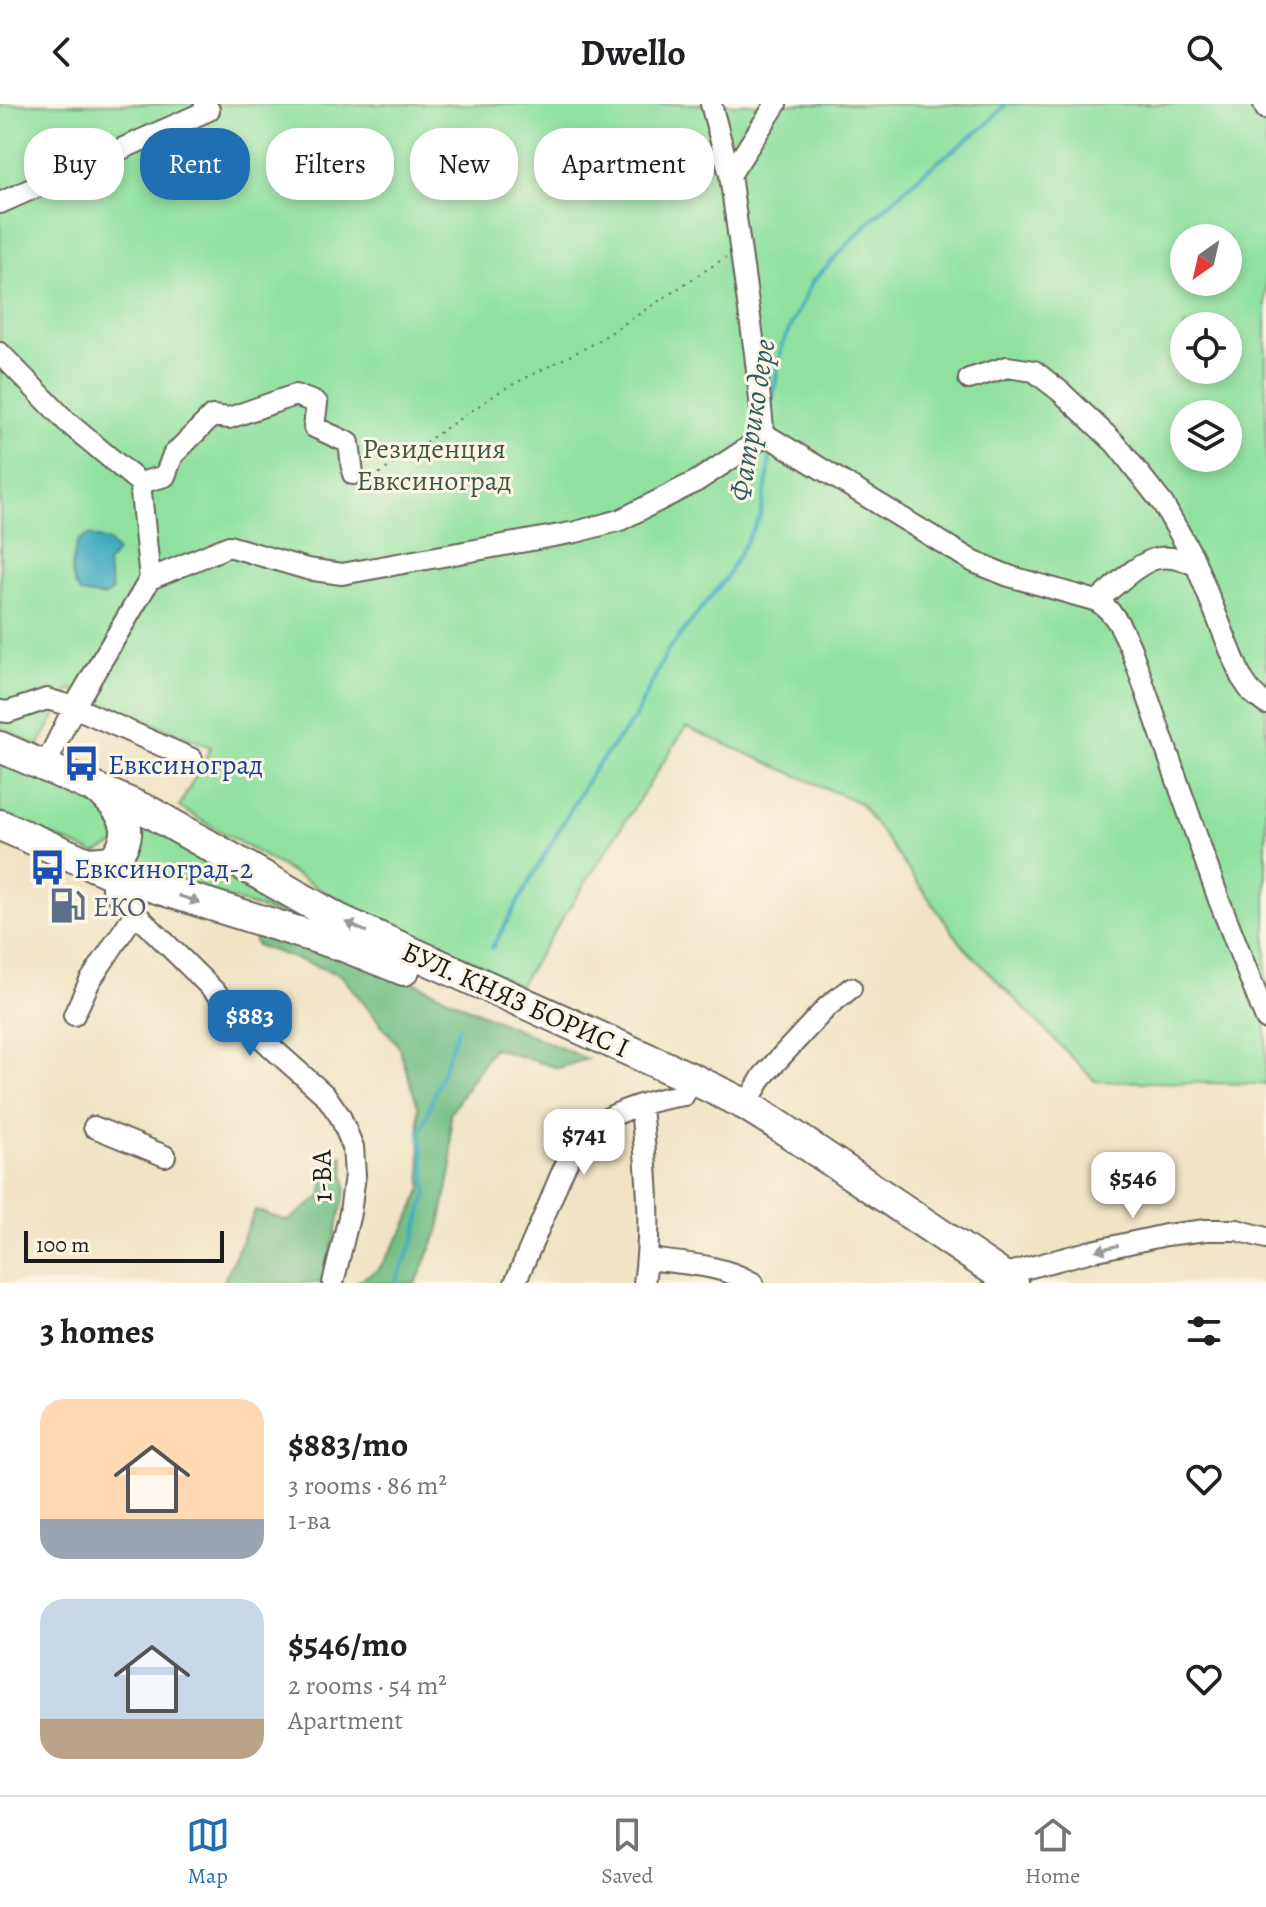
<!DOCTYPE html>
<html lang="en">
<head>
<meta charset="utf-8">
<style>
	body { margin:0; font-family:Alegreya,serif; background:#f2f2f2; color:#202124; height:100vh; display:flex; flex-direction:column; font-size:30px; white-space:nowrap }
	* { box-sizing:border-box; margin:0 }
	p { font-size:26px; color:#757577 }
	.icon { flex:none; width:44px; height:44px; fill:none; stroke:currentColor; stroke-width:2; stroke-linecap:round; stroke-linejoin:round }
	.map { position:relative; height:1179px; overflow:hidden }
	.details { display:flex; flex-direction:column; background:#fff; flex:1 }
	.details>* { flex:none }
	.banner { position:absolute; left:24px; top:24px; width:800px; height:72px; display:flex; gap:16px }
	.needle { width:52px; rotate:214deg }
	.tools { position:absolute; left:1170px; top:120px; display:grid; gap:16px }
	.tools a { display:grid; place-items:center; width:72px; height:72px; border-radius:50%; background:#fff; box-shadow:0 4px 12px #0003; font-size:40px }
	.scale { position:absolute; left:24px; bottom:20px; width:200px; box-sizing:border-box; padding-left:8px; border:4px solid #1c1c1c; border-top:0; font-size:22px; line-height:28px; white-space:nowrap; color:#1c1c1c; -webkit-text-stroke:6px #fcf5e5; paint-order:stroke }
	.price { position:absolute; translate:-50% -68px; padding:0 18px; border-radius:16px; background:#fff; color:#222; font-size:26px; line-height:52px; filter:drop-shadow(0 2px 4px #0008) }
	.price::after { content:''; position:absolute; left:50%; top:48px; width:24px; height:18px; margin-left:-12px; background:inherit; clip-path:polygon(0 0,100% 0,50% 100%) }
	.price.selected { background:#1f6fb2; color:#fff }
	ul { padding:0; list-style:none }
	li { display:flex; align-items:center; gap:24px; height:200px; padding:0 40px }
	li span { display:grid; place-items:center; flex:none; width:224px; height:160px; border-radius:24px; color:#555 }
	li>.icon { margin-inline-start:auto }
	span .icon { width:96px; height:96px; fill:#fffc; stroke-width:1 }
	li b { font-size:34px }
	h2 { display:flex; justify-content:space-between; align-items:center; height:96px; padding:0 40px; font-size:34px }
	.chip { padding:0 28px; border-radius:32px; background:#fff; box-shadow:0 4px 12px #0003; font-size:28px; line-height:72px }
	.chip.selected { background:#1f6fb2; color:#fff }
	header { display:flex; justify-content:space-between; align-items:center; height:104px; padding:0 40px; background:#fff; font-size:36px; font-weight:700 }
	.dock { display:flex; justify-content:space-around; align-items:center; height:112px; border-top:2px solid #e0e0e0; background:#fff; font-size:22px; color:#757577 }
	.dock a { display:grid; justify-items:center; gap:4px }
	.dock .selected { color:#1f6fb2 }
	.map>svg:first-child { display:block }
	.green { fill:#90e1a0; stroke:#567e5e; stroke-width:2; fill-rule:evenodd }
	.forest { fill:#74bf86; stroke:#486e51; stroke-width:2 }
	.water { fill:#41aac1; stroke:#2e636e; stroke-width:2 }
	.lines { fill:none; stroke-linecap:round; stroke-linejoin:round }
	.stream { stroke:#41aac1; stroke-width:4 }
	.minor-casing { stroke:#666257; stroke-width:24 }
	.highway-casing { stroke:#666257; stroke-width:34 }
	.path { stroke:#666257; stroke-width:2; stroke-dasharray:2 6; stroke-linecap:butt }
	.minor { stroke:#fff; stroke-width:20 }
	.highway { stroke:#fff; stroke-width:30 }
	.oneway { fill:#999 }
	.labels { text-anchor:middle; stroke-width:6; stroke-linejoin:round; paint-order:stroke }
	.park-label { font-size:28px; fill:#3f5744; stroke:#fcf5e5 }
	.transit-label { font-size:28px; fill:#164399; stroke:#fcf5e5; text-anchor:start }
	.service-label { font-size:28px; fill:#4e5e75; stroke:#fcf5e5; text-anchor:start }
	.street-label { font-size:28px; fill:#1c1c1c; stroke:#fcf5e5 }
	.water-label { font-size:30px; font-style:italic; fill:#2d5c66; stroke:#fcf5e5 }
</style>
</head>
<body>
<header><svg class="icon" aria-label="back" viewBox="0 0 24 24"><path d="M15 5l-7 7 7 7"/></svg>Dwello<svg class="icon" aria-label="search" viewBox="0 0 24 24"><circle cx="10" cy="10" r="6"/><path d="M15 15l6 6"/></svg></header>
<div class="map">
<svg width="1266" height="1179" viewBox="0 0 1266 1179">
	<rect width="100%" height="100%" fill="#fcf5e5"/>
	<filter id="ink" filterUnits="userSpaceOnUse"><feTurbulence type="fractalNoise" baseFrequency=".0125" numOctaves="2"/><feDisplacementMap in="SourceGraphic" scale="16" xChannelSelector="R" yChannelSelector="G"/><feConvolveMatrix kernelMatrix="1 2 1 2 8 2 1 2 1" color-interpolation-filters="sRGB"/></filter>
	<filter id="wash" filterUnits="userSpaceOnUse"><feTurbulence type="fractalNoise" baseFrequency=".006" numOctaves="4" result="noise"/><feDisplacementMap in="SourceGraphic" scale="32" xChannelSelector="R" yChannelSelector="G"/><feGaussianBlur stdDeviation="1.8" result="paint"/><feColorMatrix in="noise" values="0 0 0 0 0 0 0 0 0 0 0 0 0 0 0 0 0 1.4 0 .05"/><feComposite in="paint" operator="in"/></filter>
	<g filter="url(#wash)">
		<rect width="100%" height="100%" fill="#f0e4c5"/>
		<path class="green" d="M0 0H1266V980L1095 977 963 842 860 699 686 623 519 882 459 850 339 796 179 703 211 643 70 585 38 642 0 624ZM1184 134H1228V178H1184ZM1184 222H1228V266H1184ZM1184 310H1228V354H1184Z
			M0 658 104 700 118 739 95 750 0 709Z
			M134 714 347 832 116 758Z"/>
		<path class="forest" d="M251 823 405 874 480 909 587 955 558 964 493 944 450 1010 452 1062 439 1126 416 1179H355L379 1165 405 1124 422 1084 418 1002 398 941 341 871 256 841Z
			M343 1052 346 1085 323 1179H223L255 1106 288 1117 322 1092 324 1067Z"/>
		<path class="water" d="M89 431 109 438 117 447 107 460 112 487 105 493 80 489C67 469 72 459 78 437Z"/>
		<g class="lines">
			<path class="stream" d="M772 313V299L782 241 812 178 866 121 922 70 985 22 1006 0
				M492 844 592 668 634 615 667 548 725 475 760 413 769 367 770 342
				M395 1179 414 1136 427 1088 420 1030 459 922"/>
		</g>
	</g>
	<g filter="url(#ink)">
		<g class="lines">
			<defs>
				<path id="minor" d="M711 0 730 71
					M1264 0 1266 5
					M0 99 209 6 205 0
					M0 249 67 318 140 379 150 475 74 603 45 662
					M969 275 1007 263 1034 267 1061 288 1116 340 1163 400 1193 453 1241 573 1252 589 1266 600
					M764 333 771 334 974 458 1009 472 1097 497C1116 509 1122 525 1131 545L1219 796 1266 915
					M140 379 165 372 173 351 212 312 229 314 295 291 317 299 314 323 349 339 353 370
					M150 475 229 442 307 465 342 470 576 428 620 416 697 377 764 333 755 249 730 71 776 0
					M1097 497C1113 484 1139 457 1159 454 1172 452 1184 456 1196 461
					M0 607 8 608 47 595 74 603 192 655
					M115 771 112 784 116 790 272 944 326 992 340 1012 353 1043 355 1071 350 1109 333 1179
					M74 911 90 877 135 809
					M746 1001 763 972 827 903 851 884
					M641 1002C646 1061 653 1120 644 1179
					M94 1023 165 1052
					M648 1155C685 1160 719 1160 753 1179
					M1001 1171 1088 1148 1166 1131 1206 1126H1237L1266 1134
					M515 1179C526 1154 536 1130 547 1105 559 1076 570 1041 597 1021 617 1006 659 994 684 991"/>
				<path id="highway" d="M0 643 150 708 340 816 697 977 746 1001 778 1021 1013 1179
					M0 721 115 771 346 843 404 866
					M89 759 112 757C136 730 127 712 104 690"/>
			</defs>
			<use href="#minor" class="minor-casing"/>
			<use href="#highway" class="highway-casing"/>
			<path class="path" d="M371 370 380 369 502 286 595 239 726 153"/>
			<use href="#minor" class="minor"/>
			<use href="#highway" class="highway"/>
		</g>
		<defs><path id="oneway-solid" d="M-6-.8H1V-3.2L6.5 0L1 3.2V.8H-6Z" transform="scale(2)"/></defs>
		<g class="oneway">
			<use href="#oneway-solid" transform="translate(189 795) rotate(18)"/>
			<use href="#oneway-solid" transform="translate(356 823) rotate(-155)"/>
			<use href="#oneway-solid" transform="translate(1107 1144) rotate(168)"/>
		</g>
	</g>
	<defs>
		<symbol id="bus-bare" viewBox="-9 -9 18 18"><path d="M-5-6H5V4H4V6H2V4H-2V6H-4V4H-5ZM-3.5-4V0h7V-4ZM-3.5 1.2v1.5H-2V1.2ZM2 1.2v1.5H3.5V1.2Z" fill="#1a4fb4" stroke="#fcf5e5" stroke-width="2.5" paint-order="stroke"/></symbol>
		<symbol id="fuel-bare" viewBox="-9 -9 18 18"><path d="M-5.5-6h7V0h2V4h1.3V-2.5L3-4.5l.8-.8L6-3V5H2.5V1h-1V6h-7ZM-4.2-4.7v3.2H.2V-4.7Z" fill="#5c6f8a" stroke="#fcf5e5" stroke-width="2.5" paint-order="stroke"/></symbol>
	</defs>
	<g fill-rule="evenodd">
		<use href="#bus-bare" x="56" y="634" width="51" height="51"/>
		<use href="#bus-bare" x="22" y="738" width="51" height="51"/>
		<use href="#fuel-bare" x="42" y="776" width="51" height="51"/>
	</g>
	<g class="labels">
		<g class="park-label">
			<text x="434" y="354">Резиденция<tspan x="434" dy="32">Евксиноград</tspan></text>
		</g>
		<g class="transit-label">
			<text x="108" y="670">Евксиноград</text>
			<text x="74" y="774">Евксиноград-2</text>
		</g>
		<g class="service-label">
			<text x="93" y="812">ЕКО</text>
		</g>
		<g class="street-label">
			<text transform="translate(516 895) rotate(24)" y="10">БУЛ. КНЯЗ БОРИС I</text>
			<text transform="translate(321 1072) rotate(-91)" y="10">1-ВА</text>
		</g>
		<g class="water-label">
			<text transform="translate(752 316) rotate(-81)" y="10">Фатрико дере</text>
		</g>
	</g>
</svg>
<div class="tools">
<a><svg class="needle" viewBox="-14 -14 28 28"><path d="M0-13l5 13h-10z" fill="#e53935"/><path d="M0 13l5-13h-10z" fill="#757577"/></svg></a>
<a><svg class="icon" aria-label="locate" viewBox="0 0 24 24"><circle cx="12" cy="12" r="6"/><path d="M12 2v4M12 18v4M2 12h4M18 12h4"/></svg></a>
<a><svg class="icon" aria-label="layers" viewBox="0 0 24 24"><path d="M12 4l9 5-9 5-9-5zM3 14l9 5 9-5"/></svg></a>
</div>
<div class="scale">100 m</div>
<b class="price selected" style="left:250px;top:954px">$883</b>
<b class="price" style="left:584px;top:1073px">$741</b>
<b class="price" style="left:1133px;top:1116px">$546</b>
<div class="banner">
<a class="chip">Buy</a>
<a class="chip selected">Rent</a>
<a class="chip">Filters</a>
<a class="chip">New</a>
<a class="chip">Apartment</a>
</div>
</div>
<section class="details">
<h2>3 homes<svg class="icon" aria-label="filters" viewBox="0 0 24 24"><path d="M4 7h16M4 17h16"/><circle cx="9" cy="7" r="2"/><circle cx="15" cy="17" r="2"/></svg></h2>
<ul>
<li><span style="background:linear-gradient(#ffd9b3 75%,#9aa5b1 0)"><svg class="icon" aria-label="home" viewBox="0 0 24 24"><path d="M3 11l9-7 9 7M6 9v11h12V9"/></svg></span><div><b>$883/mo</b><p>3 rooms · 86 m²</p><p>1-ва</p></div><svg class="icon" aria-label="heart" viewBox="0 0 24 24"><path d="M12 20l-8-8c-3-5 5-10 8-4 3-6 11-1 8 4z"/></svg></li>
<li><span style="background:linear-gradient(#c9d6e8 75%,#b9a48a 0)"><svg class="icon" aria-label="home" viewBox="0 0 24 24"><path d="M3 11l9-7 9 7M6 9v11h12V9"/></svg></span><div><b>$546/mo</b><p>2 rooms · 54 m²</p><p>Apartment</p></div><svg class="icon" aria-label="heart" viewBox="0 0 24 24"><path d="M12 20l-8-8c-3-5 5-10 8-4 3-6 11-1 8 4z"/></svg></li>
</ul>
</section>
<nav class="dock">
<a class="selected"><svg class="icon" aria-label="map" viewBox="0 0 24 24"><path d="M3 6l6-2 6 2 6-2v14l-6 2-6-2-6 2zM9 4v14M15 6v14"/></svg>Map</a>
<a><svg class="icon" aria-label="saved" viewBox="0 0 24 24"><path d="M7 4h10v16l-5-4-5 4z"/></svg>Saved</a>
<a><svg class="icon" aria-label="home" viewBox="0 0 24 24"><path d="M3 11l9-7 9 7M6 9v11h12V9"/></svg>Home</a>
</nav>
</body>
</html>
